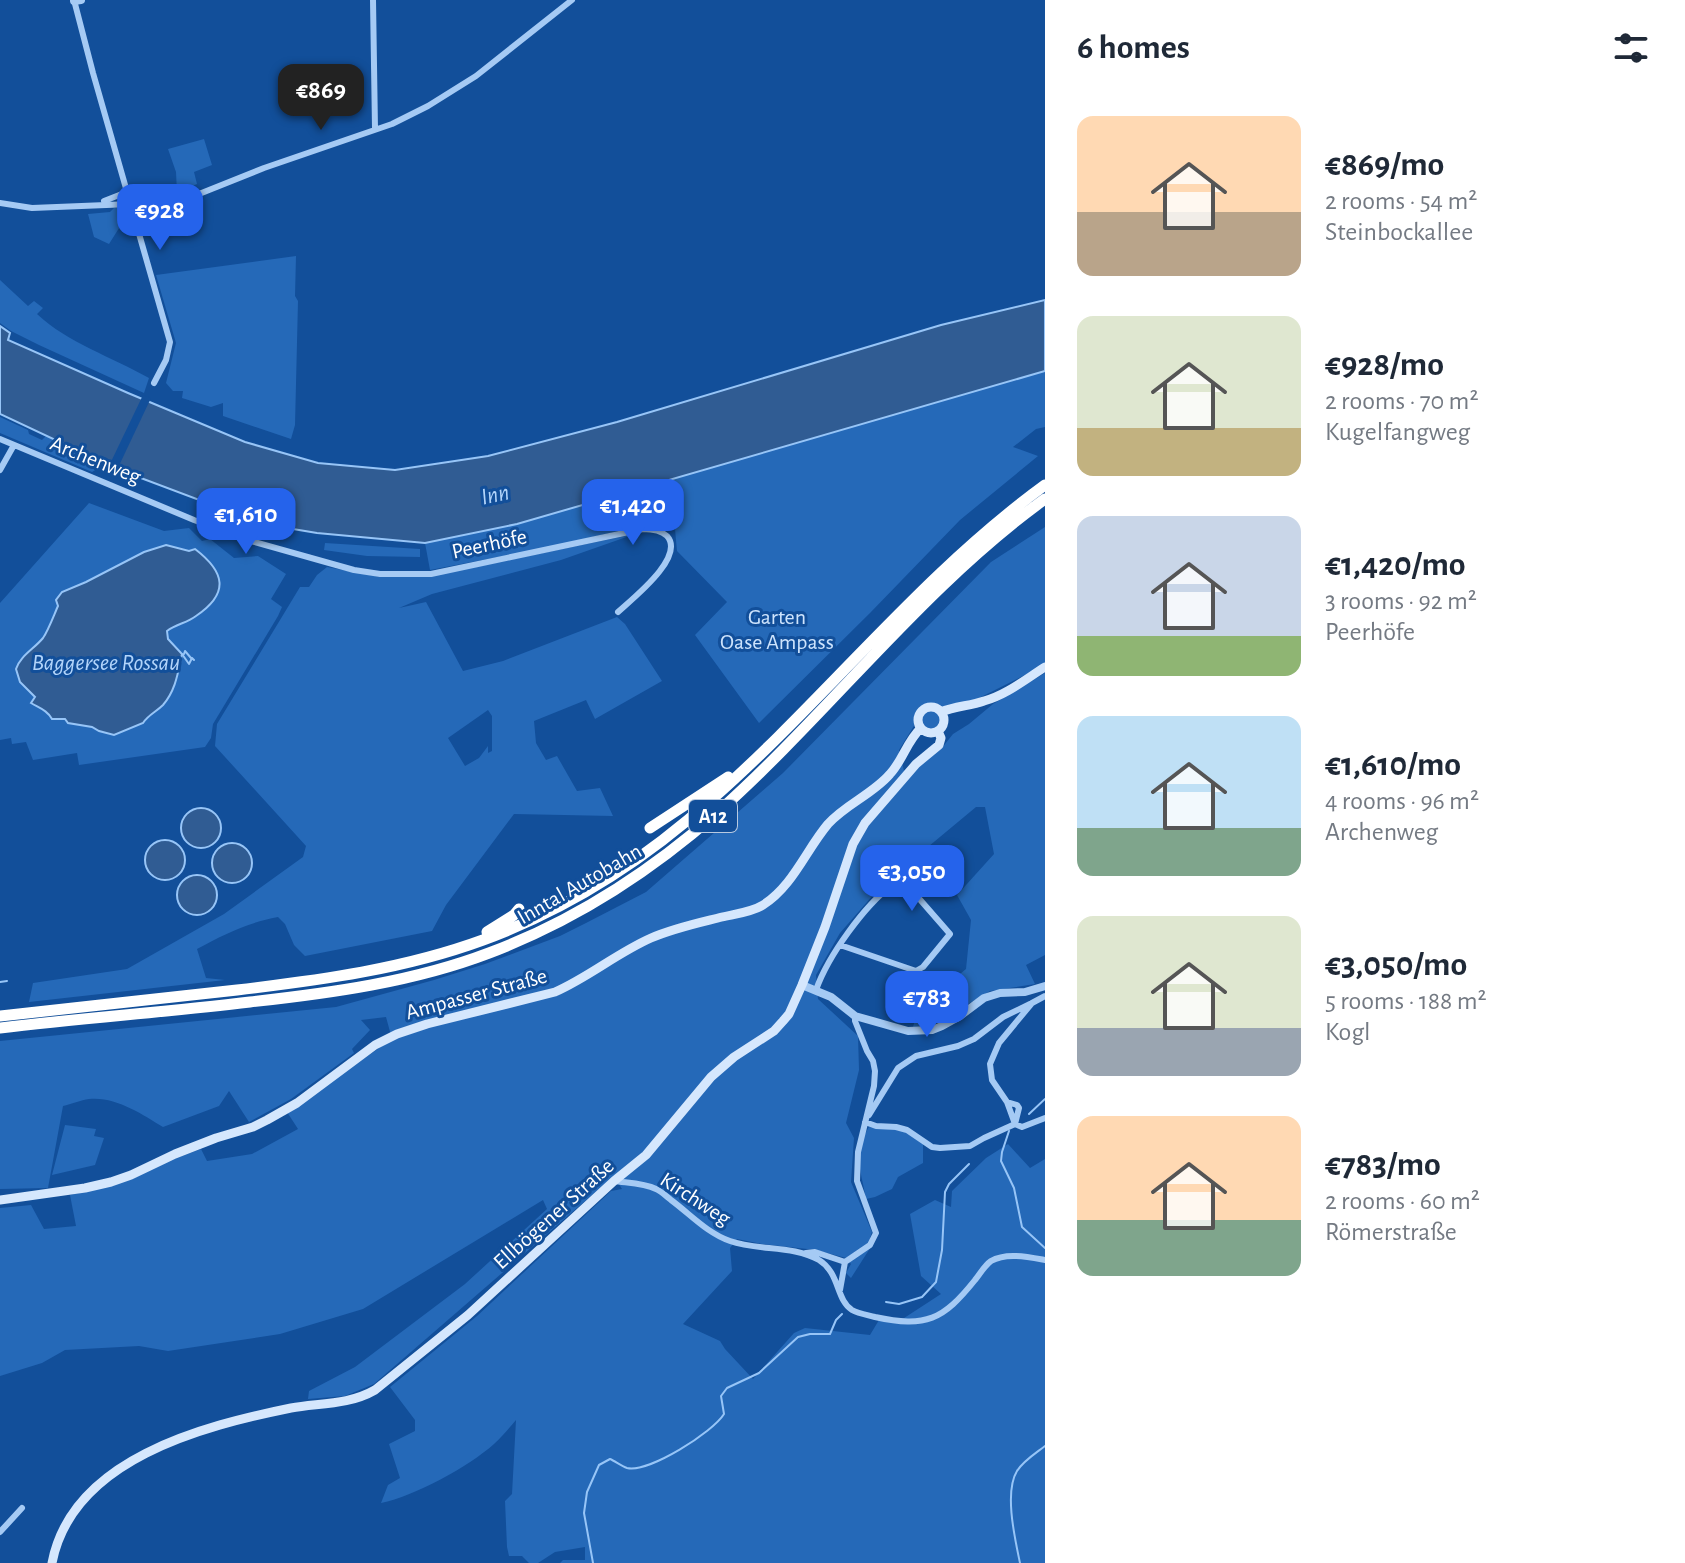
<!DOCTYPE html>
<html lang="en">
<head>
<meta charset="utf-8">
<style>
	body { margin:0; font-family:"Alegreya Sans",sans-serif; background:#f6f6f7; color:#1f2937; height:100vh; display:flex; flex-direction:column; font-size:30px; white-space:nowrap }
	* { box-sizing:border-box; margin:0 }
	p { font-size:26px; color:#747a83 }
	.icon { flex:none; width:44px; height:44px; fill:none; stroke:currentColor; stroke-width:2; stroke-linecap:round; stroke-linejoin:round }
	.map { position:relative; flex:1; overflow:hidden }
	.details { display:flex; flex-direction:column; background:#fff; width:640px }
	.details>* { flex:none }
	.price { position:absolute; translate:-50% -68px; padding:0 18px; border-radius:16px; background:#2563eb; color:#fff; font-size:26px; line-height:52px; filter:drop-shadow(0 2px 4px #0008) }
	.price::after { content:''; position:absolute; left:50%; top:48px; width:24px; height:18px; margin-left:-12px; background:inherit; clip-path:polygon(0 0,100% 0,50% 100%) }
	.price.active { background:#222; color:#fff }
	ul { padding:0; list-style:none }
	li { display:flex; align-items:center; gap:24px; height:200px; padding:0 32px }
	li span { display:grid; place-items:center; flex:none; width:224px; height:160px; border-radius:16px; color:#555 }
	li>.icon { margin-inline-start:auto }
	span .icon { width:96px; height:96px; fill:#fffc; stroke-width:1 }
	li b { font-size:34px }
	h2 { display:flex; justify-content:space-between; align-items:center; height:96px; padding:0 32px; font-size:34px }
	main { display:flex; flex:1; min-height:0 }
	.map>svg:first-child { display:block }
	.green { fill:#2569b8; fill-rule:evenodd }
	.water { fill:#305c93; stroke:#97c5f7; stroke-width:2 }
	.pier { fill:#124f9a }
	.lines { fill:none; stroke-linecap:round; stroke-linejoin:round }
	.stream { stroke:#97c5f7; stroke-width:2 }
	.minor { stroke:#a5caf4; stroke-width:6 }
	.tertiary { stroke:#a5caf4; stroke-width:8 }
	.secondary { stroke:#d5e7fd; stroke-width:9 }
	.motorway { stroke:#fff; stroke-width:11 }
	.labels { text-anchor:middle; stroke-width:6; stroke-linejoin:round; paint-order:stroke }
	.shield { fill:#124f9a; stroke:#b8cae1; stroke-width:2 }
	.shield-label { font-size:20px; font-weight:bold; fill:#fff }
	.street-label { font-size:22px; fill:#fff; stroke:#124f9a }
	.park-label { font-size:22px; fill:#cee4fd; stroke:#124f9a }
	.water-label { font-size:24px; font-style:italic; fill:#b2d4fa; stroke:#124f9a }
</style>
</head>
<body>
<main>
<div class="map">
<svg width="1045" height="1563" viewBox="0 0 1045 1563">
	<rect width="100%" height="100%" fill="#124f9a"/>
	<path class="green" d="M204 139 212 165 194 172 197 184 177 193 176 172 168 149Z
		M114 208H123L128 210 130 217 125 225H121L109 244 94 237 88 214 110 212Z
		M296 256 295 296 298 301 295 425 291 439 223 416V403L211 407 182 398 183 391H173L166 383 176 343 156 275Z
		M0 280 28 306 34 301 43 308 37 314C68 343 112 357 149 378L144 393 39 345 11 331 0 323Z
		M1045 371V427L1036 429 1013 447 1038 456 960 520 870 613 759 723 695 635 727 602 677 551 675 529 644 525 545 548 430 570 425 543 517 524Z
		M0 417 28 430 29 434 42 440 46 436 102 466 92 472 0 433Z
		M89 503 164 531 189 528 202 541 210 539 234 558 258 556 286 574 271 599 282 607 278 616 213 724 211 738 205 747 79 765 77 753 33 760 26 742 12 744 11 738 0 740V603Z
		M1045 527V665L943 716V724C935 737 923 733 917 721L899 750 904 771 941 749 953 734 969 724 993 704 1045 673V955L1026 965 1035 984 990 991 928 1028 913 1027 918 1009 966 969 971 920 957 895 994 854 985 807H976L881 886 840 933 816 975 818 999 858 1036 859 1070 846 1123 854 1138 851 1182 872 1232 870 1238 874 1242 851 1278 846 1273 851 1264 846 1258 816 1250 762 1244 737 1239 730 1248 732 1271 683 1324 720 1341 725 1349 753 1379 794 1333 805 1328 870 1335 879 1320 898 1322 941 1294 921 1276 910 1214 935 1200 951 1207 952 1191 986 1158 1008 1144 1030 1168 1045 1159V1563H560L563 1560H585V1547L555 1552 538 1563H529L522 1556H509L507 1547 505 1501 512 1494 516 1420C509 1428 502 1437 494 1444 468 1467 415 1496 381 1503L388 1485 400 1478 389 1444 415 1431V1420L390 1387 477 1316 611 1191 622 1189 614 1176 374 1384 345 1396 308 1399 309 1391 355 1367 465 1284 547 1209 543 1200 363 1309 280 1334 168 1351 139 1346 65 1350 42 1363 0 1376V1208L31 1205 44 1229 76 1226 70 1195 84 1192 201 1149 207 1161 252 1154 298 1129 287 1112 392 1039 386 1017 361 1020 370 1030 352 1049 354 1053 291 1099 249 1122 229 1091 219 1106 163 1127C142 1114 115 1096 89 1099 81 1100 71 1104 63 1106L48 1188 0 1189V1041L336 1007 434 980 485 964 560 936 586 923 646 892 783 773 991 562Z
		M635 534 561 560 432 594 399 608 426 602 463 671 503 661 617 617 625 624 662 681 595 719 586 700 534 721 536 743 546 760 557 756 577 791 600 788 613 816 514 814 446 905 432 931 305 956 294 945 285 924 278 917C247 923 225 934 197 949L206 978 225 980 29 1002 33 983 127 969 224 914 303 857 306 846 215 746 217 724 300 587H309L317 575 327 567 380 577 431 576ZM488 710 492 716V751L488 753V746L479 758 465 766 448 738Z
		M325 543 420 549V557L367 556 324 550Z
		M65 1125 96 1129 94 1136 104 1138 95 1165 52 1175Z
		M869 1127 905 1131 923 1144V1163L898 1177 892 1189 875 1197 866 1199C861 1170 852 1154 869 1127Z"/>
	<path class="water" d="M1045 300V371L517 524 425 543 317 533 263 524 117 469 0 414V326L10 333 8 340 128 393 245 442 318 463 395 470 488 456 617 422 941 325Z
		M166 545 189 551 195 549C225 572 230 593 196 616 187 623 176 624 167 631L168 639 182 654C178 672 176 690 163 705 156 712 148 715 143 723L114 735 99 731 92 727 68 723 65 719H52C47 710 39 708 31 703L35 697 20 682 16 669C20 656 34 649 43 638 48 631 54 615 58 606L56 600 62 592 86 582 144 552Z
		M181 828a20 20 0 1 1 40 0a20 20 0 1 1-40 0Z
		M145 860a20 20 0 1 1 40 0a20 20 0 1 1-40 0Z
		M212 863a20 20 0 1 1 40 0a20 20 0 1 1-40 0Z
		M177 895a20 20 0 1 1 40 0a20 20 0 1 1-40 0Z"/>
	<path class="pier" d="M143 395 151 398 116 472 108 468Z"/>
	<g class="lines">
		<path class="stream" d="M182 654 189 664 192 658 194 660
			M184 654 185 651 191 658
			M0 982 7 981
			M1029 1114 1045 1099
			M1009 1131 1002 1152 1001 1161 1014 1188 1022 1227 1045 1248
			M886 1302 899 1304 922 1297 936 1282 942 1250 945 1192 949 1184 969 1164
			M593 1563 584 1513 587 1492 599 1465 610 1459C615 1461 621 1466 627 1468 649 1473 713 1432 724 1414L721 1396 727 1388 759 1373 798 1337 810 1334H830L836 1320 842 1314
			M1020 1563C1015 1539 1004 1492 1017 1471 1023 1461 1036 1453 1045 1446"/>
		<path class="minor" d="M74 0 93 73 170 342 166 360 154 383
			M373 0 375 129
			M104 201 127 192
			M0 203 32 208 131 204
			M132 207 184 200 264 168 392 124 428 106 476 76 572 0
			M0 439 194 520 244 539 354 570 380 574H431L643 529C651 529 661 530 667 536 686 557 632 599 618 612
			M0 470 14 445
			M816 990C828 956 864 906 893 884L899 882 909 887 950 934 923 967 916 971 840 945
			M869 1115 898 1068 916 1056 958 1046 974 1039 1003 1017 1032 1003
			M865 1122 876 1126 896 1127 907 1130 932 1147 940 1148 970 1146 984 1138 1015 1124 1019 1108 1017 1105 1007 1102
			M1015 1124 1007 1102 992 1080 990 1064 999 1043 1032 1003 1045 996
			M1015 1124 1022 1127 1045 1118
			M614 1181C627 1183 644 1183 656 1189 661 1191 666 1196 671 1200 690 1214 707 1233 730 1241 759 1251 793 1245 819 1260 840 1273 836 1300 852 1310 859 1314 868 1315 875 1317 926 1328 943 1320 975 1280 981 1273 984 1266 991 1261 1006 1252 1029 1257 1045 1260
			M806 1253 815 1252 845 1262
			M840 1290 845 1262 870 1245 876 1233 857 1181 858 1152 874 1086 875 1071 873 1061 867 1051 855 1021V1016
			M0 1532 22 1508"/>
		<path class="tertiary" d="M74 1 81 0
			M802 985 831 997 855 1016 908 1031 932 1030 942 1026 960 1016 984 998 1000 993 1025 992 1045 986"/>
		<path class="secondary" d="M918 720a13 13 0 1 1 26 0a13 13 0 1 1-26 0Z
			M941 712C955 706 970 706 984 701 1006 695 1026 679 1045 667
			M0 1200 85 1188 111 1182 131 1175 175 1154 216 1138 253 1127 267 1120 297 1103 375 1045 397 1034 427 1024 555 992C589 977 617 953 651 938 674 928 698 923 722 917 735 914 752 912 763 905 793 886 806 850 828 824 846 804 873 794 890 774 903 760 907 741 921 728
			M52 1563C72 1459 203 1426 291 1408 320 1403 349 1405 375 1390L468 1315 614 1181 646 1155 711 1077 734 1057 774 1031 783 1021 789 1014 802 985 825 927 853 844 865 823 916 764 939 745 941 738 938 731"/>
		<path class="motorway" d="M650 828 728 777
			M487 932 514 915 519 909
			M0 1016C79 1007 158 999 237 990 321 980 404 969 483 940 568 909 644 860 711 800 826 699 920 576 1045 485
			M0 1028C83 1018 167 1012 250 1002 331 993 413 982 489 953 574 921 650 872 718 812 830 712 922 588 1045 499"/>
	</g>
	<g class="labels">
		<rect class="shield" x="689" y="800" width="48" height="32" rx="6"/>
		<g class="shield-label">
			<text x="713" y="823">A12</text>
		</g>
		<g class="street-label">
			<text transform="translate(96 459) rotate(22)" y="8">Archenweg</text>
			<text transform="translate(489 543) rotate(-12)" y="8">Peerhöfe</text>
			<text transform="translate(579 883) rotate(-30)" y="8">Inntal Autobahn</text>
			<text transform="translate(476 993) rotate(-15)" y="8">Ampasser Straße</text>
			<text transform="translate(696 1198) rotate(33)" y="8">Kirchweg</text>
			<text transform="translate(553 1213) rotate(-42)" y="8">Ellbögener Straße</text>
		</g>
		<g class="park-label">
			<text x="777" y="624">Garten<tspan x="777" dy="25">Oase Ampass</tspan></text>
		</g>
		<g class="water-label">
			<text transform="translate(495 494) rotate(-12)" y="8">Inn</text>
			<text x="106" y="670">Baggersee Rossau</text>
		</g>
	</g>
</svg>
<b class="price active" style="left:321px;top:132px">€869</b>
<b class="price" style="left:160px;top:252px">€928</b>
<b class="price" style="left:633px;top:547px">€1,420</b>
<b class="price" style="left:246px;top:556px">€1,610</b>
<b class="price" style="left:912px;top:913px">€3,050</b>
<b class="price" style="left:927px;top:1039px">€783</b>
</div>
<section class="details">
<h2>6 homes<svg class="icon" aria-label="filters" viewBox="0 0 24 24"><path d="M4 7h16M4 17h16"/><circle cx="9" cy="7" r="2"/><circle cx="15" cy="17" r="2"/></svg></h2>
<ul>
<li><span style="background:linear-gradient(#ffd9b3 60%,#b9a48a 0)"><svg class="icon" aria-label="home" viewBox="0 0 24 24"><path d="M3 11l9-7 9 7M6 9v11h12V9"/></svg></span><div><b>€869/mo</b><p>2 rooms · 54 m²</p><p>Steinbockallee</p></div></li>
<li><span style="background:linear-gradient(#dfe7d0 70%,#c2b280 0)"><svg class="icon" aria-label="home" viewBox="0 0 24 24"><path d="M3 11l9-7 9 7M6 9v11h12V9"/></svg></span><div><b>€928/mo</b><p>2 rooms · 70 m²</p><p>Kugelfangweg</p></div></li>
<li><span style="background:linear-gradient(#c9d6e8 75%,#8fb573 0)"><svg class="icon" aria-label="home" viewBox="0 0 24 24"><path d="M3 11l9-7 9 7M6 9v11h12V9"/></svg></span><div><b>€1,420/mo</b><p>3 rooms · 92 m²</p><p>Peerhöfe</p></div></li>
<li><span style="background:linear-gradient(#bfe0f5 70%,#7fa58c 0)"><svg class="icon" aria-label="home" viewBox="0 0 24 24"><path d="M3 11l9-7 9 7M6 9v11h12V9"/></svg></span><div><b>€1,610/mo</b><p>4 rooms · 96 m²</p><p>Archenweg</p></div></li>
<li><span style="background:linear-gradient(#dfe7d0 70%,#9aa5b1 0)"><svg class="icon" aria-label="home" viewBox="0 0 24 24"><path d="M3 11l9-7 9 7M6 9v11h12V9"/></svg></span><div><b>€3,050/mo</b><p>5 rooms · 188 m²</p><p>Kogl</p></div></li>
<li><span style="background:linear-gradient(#ffd9b3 65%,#7fa58c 0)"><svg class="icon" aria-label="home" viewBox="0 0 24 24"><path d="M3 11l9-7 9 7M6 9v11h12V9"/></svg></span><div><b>€783/mo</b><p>2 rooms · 60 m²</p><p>Römerstraße</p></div></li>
</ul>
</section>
</main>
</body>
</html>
